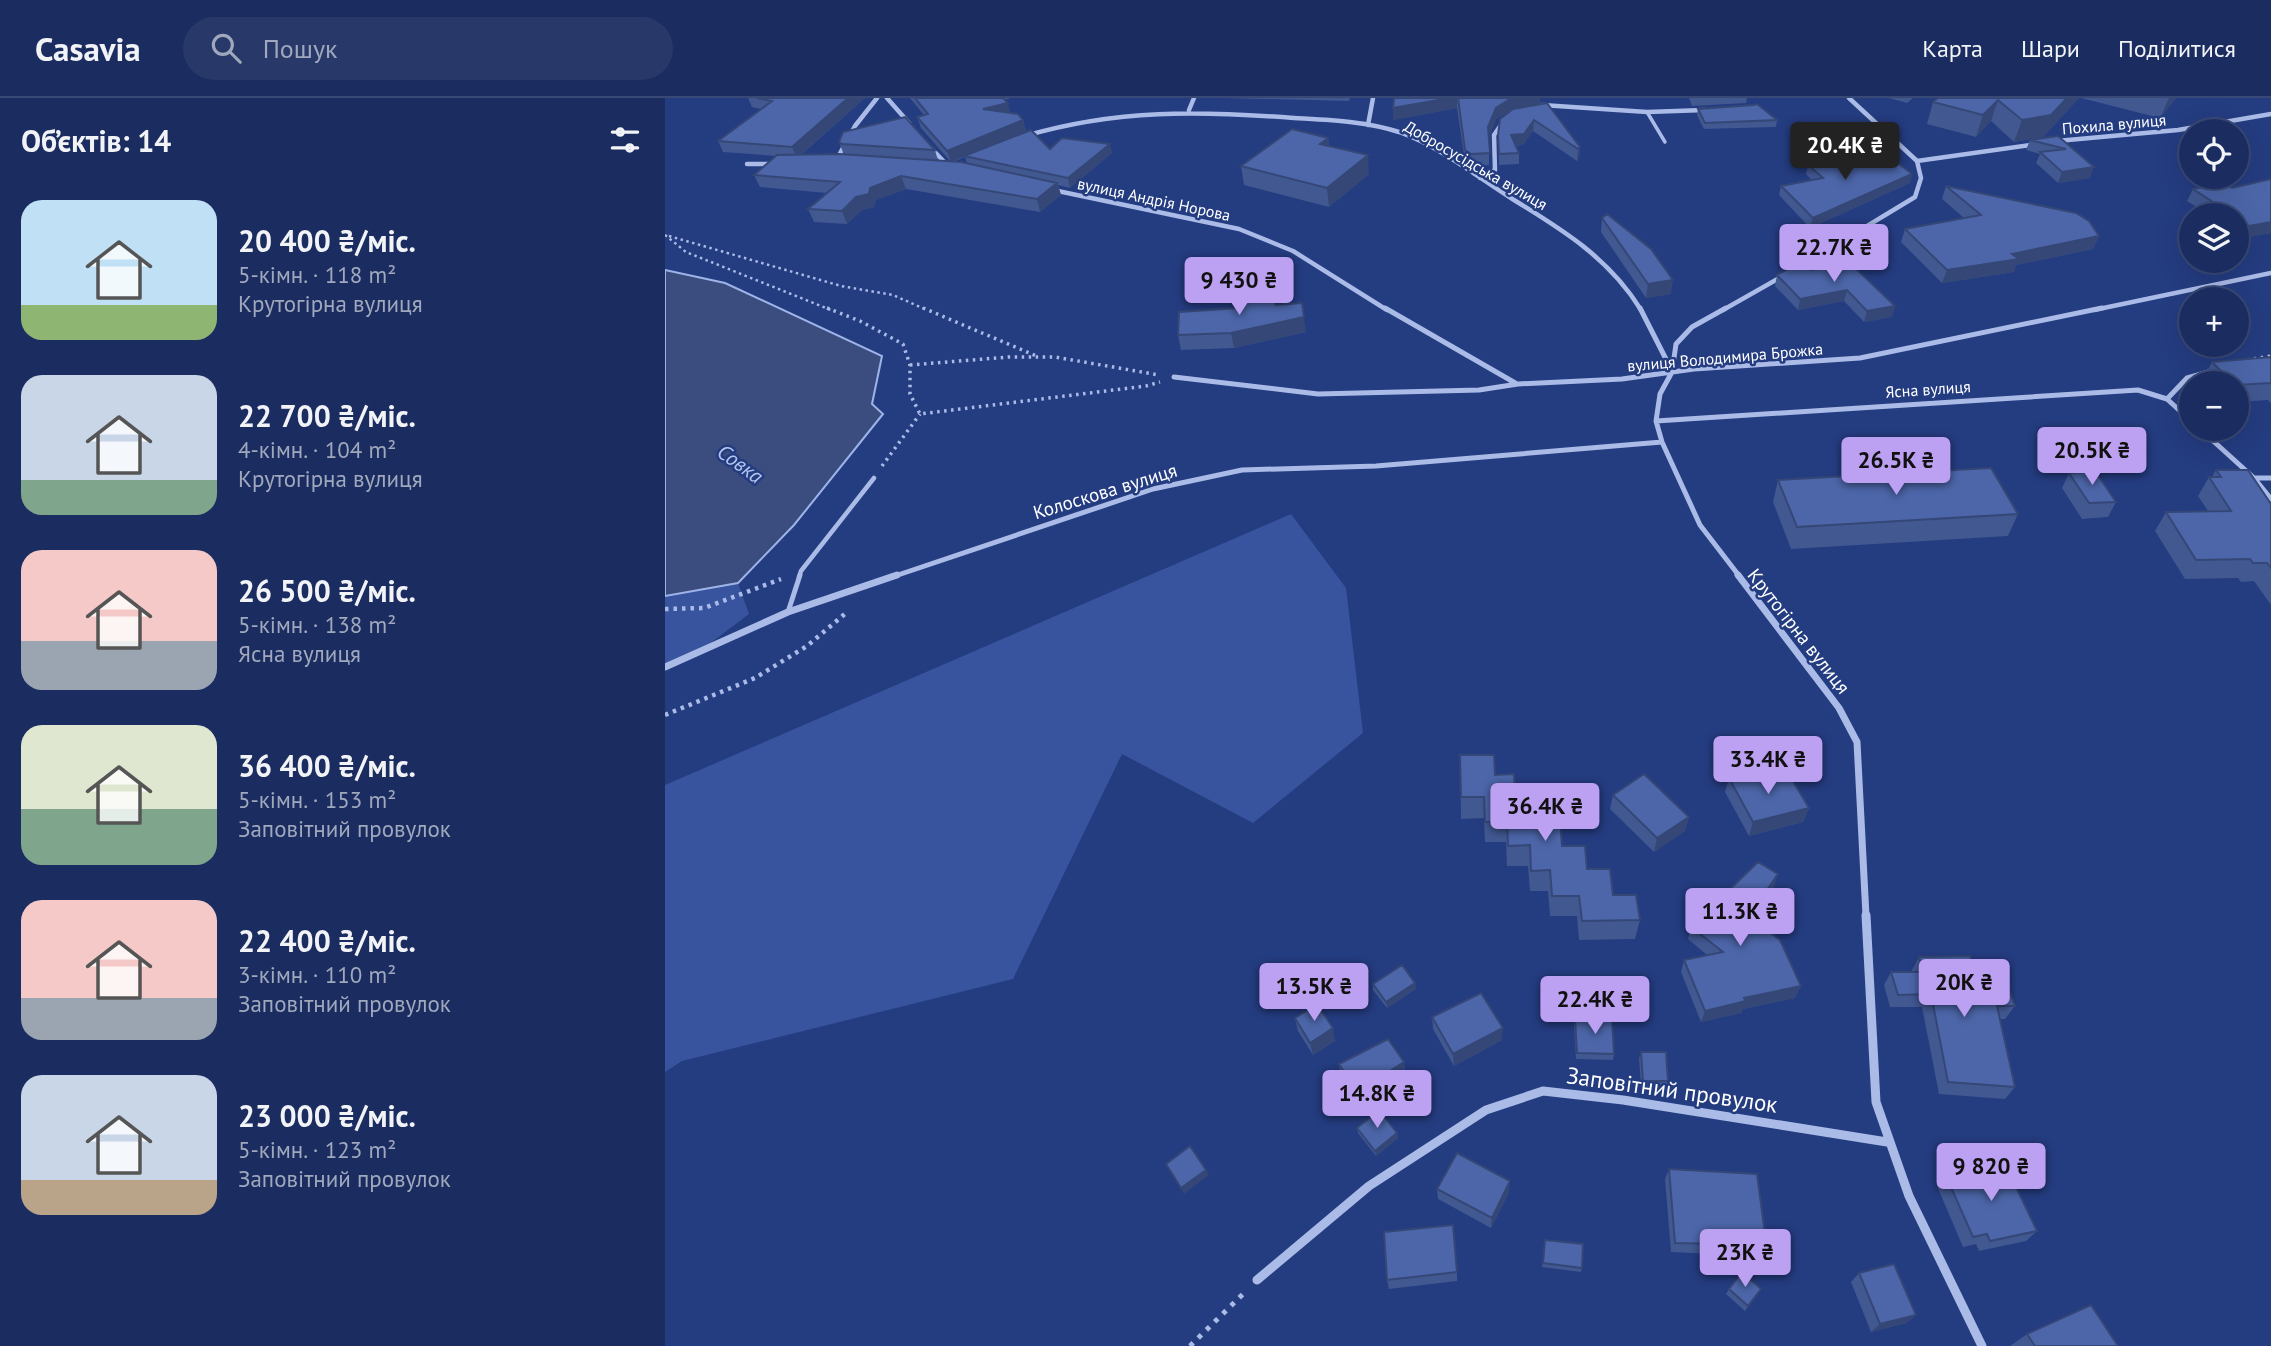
<!DOCTYPE html>
<html lang="uk">
<head>
<meta charset="utf-8">
<style>
	body { margin:0; font-family:"PT Sans",sans-serif; background:#283969; color:#f1f3f6; height:100vh; display:flex; flex-direction:column; font-size:26px; white-space:nowrap }
	* { box-sizing:border-box; margin:0 }
	p { font-size:23px; color:#a0a8bd }
	.icon { flex:none; width:38px; height:38px; fill:none; stroke:currentColor; stroke-width:2; stroke-linecap:round; stroke-linejoin:round }
	.map { position:relative; flex:1; overflow:hidden }
	.details { display:flex; flex-direction:column; background:#1b2d60; width:665px }
	.details>* { flex:none }
	.controls { position:absolute; left:1514px; top:21px; display:grid; gap:14px }
	.controls a { display:grid; place-items:center; width:70px; height:70px; border-radius:50%; background:#1b2d60; box-shadow:0 7px 28px #0002,0 0 0 2px #394975; font-size:35px }
	.price { position:absolute; translate:-50% -60px; padding:0 16px; border-radius:7px; background:#bca0f2; color:#111; font-size:23px; line-height:46px; filter:drop-shadow(0 2px 4px #0008) }
	.price::after { content:''; position:absolute; left:50%; top:42px; width:21px; height:16px; margin-left:-10px; background:inherit; clip-path:polygon(0 0,100% 0,50% 100%) }
	.price.active { background:#222; color:#fff }
	ul { padding:0; list-style:none }
	li { display:flex; align-items:center; gap:21px; height:175px; padding:0 21px }
	li span { display:grid; place-items:center; flex:none; width:196px; height:140px; border-radius:21px; color:#555 }
	li>.icon { margin-inline-start:auto }
	span .icon { width:84px; height:84px; fill:#fffc; stroke-width:1 }
	li b { font-size:30px }
	h2 { display:flex; justify-content:space-between; align-items:center; height:84px; padding:0 21px; font-size:30px }
	header { display:flex; align-items:center; gap:42px; box-sizing:border-box; height:98px; padding:0 35px; background:#1b2d60; border-bottom:2px solid #394975 }
	header strong { font-size:33px }
	nav { display:flex; gap:38px; margin-inline-start:auto; font-size:24px }
	.search { width:490px; height:63px; background:#283969; display:flex; align-items:center; gap:18px; box-sizing:border-box; padding:0 24px; border-radius:38px; color:#a0a8bd; font-size:26px }
	main { display:flex; flex:1; min-height:0 }
	.map>svg:first-child { display:block }
	.green { fill:#38549e }
	.water { fill:#3b4d7f; stroke:#9eb4e8; stroke-width:2 }
	.lines { fill:none; stroke-linecap:round; stroke-linejoin:round }
	.path-far3 { stroke:#aabbe7; stroke-width:2.5; stroke-dasharray:2.5 3.5; stroke-linecap:butt }
	.path-far2 { stroke:#aabbe7; stroke-width:3.5; stroke-dasharray:2.5 4.5; stroke-linecap:butt }
	.path-far1 { stroke:#aabbe7; stroke-width:4.5; stroke-dasharray:3.5 5; stroke-linecap:butt }
	.path { stroke:#aabbe7; stroke-width:5; stroke-dasharray:4.5 7; stroke-linecap:butt }
	.lane-far2 { stroke:#aabbe7; stroke-width:3.5 }
	.lane-far1 { stroke:#aabbe7; stroke-width:4.5 }
	.lane { stroke:#aabbe7; stroke-width:5 }
	.street-far3 { stroke:#aabbe7; stroke-width:4.5 }
	.street-far2 { stroke:#aabbe7; stroke-width:5 }
	.street-far1 { stroke:#aabbe7; stroke-width:7 }
	.street { stroke:#aabbe7; stroke-width:9 }
	.wall { fill:#415891; fill-rule:evenodd }
	.shaded-wall { fill:#354776 }
	.building { fill:#4c66a9; stroke:#354776; stroke-width:2 }
	.labels { text-anchor:middle; stroke-width:5; stroke-linejoin:round; paint-order:stroke }
	.far-street-label { font-size:16px; fill:#fff; stroke:#243c80 }
	.street-label { font-size:19px; fill:#fff; stroke:#243c80 }
	.water-label { font-size:21px; font-style:italic; fill:#b5c6ee; stroke:#243c80 }
	.near-street-label { font-size:23px; fill:#fff; stroke:#243c80 }
</style>
</head>
<body>
<header>
<strong>Casavia</strong>
<div class="search"><svg class="icon" aria-label="search" viewBox="0 0 24 24"><circle cx="10" cy="10" r="6"/><path d="M15 15l6 6"/></svg>Пошук</div>
<nav><a>Карта</a><a>Шари</a><a>Поділитися</a></nav>
</header>
<main>
<section class="details">
<h2>Об’єктів: 14<svg class="icon" aria-label="filters" viewBox="0 0 24 24"><path d="M4 7h16M4 17h16"/><circle cx="9" cy="7" r="2"/><circle cx="15" cy="17" r="2"/></svg></h2>
<ul>
<li><span style="background:linear-gradient(#bfe0f5 75%,#8fb573 0)"><svg class="icon" aria-label="home" viewBox="0 0 24 24"><path d="M3 11l9-7 9 7M6 9v11h12V9"/></svg></span><div><b>20 400 ₴/міс.</b><p>5-кімн. · 118 m²</p><p>Крутогірна вулиця</p></div></li>
<li><span style="background:linear-gradient(#c9d6e8 75%,#7fa58c 0)"><svg class="icon" aria-label="home" viewBox="0 0 24 24"><path d="M3 11l9-7 9 7M6 9v11h12V9"/></svg></span><div><b>22 700 ₴/міс.</b><p>4-кімн. · 104 m²</p><p>Крутогірна вулиця</p></div></li>
<li><span style="background:linear-gradient(#f6c9c9 65%,#9aa5b1 0)"><svg class="icon" aria-label="home" viewBox="0 0 24 24"><path d="M3 11l9-7 9 7M6 9v11h12V9"/></svg></span><div><b>26 500 ₴/міс.</b><p>5-кімн. · 138 m²</p><p>Ясна вулиця</p></div></li>
<li><span style="background:linear-gradient(#dfe7d0 60%,#7fa58c 0)"><svg class="icon" aria-label="home" viewBox="0 0 24 24"><path d="M3 11l9-7 9 7M6 9v11h12V9"/></svg></span><div><b>36 400 ₴/міс.</b><p>5-кімн. · 153 m²</p><p>Заповітний провулок</p></div></li>
<li><span style="background:linear-gradient(#f6c9c9 70%,#9aa5b1 0)"><svg class="icon" aria-label="home" viewBox="0 0 24 24"><path d="M3 11l9-7 9 7M6 9v11h12V9"/></svg></span><div><b>22 400 ₴/міс.</b><p>3-кімн. · 110 m²</p><p>Заповітний провулок</p></div></li>
<li><span style="background:linear-gradient(#c9d6e8 75%,#b9a48a 0)"><svg class="icon" aria-label="home" viewBox="0 0 24 24"><path d="M3 11l9-7 9 7M6 9v11h12V9"/></svg></span><div><b>23 000 ₴/міс.</b><p>5-кімн. · 123 m²</p><p>Заповітний провулок</p></div></li>
</ul>
</section>
<div class="map">
<svg width="1606" height="1248" viewBox="0 0 1606 1248">
	<rect width="100%" height="100%" fill="#243c80"/>
	<path class="green" d="M626 416 681 490 698 635 588 725 457 656 348 881 17 963 0 974V687Z
		M73 485 84 516 35 553 0 569V498Z"/>
	<path class="water" d="M0 172 60 185 217 258 207 306 218 316 129 427 73 485 0 498Z"/>
	<g class="lines">
		<path class="path-far3" d="M0 137 21 154 166 212
			M4 138 176 188 228 197 262 212"/>
		<path class="path-far2" d="M162 210 195 223 238 246 245 267V296L255 316 481 288 495 284
			M258 210 374 259
			M1582 262 1606 258
			M245 267 344 259H390L494 277
			M217 368 255 316"/>
		<path class="path-far1" d="M0 511 39 510 116 481
			M0 617 90 580 142 548 181 515"/>
		<path class="path" d="M525 1248 579 1195"/>
		<path class="lane-far2" d="M982 14 1000 44"/>
		<path class="lane-far1" d="M134 479 136 473 209 380"/>
		<path class="lane" d="M123 514 135 477"/>
		<path class="street-far3" d="M222 0 244 25
			M877 7 982 14 1040 12
			M524 12 529 0
			M703 27 708 0
			M360 38C452 11 534 13 629 20 664 22 700 23 734 34 776 49 812 79 849 102 898 132 945 161 976 212
			M1392 43 1513 32 1606 16
			M266 50 284 69
			M176 61 173 59 190 28 212 0
			M1252 63 1373 46
			M82 66H109
			M815 80 830 72 829 37 840 21
			M388 92 574 131 628 153 722 212
			M1131 171 1250 99 1256 80 1252 63 1184 0
			M1058 212 1118 178
			M1429 212 1606 175"/>
		<path class="street-far2" d="M720 210 852 286
			M975 210 1007 273
			M1061 210 1027 229 1011 246 1007 274 995 296 991 323 997 344 1035 427 1075 479
			M509 279 653 296 814 292 853 286 957 281 1029 271 1195 260 1437 210
			M1502 301 1522 280 1547 273
			M991 323 1473 292 1502 301 1526 323
			M1535 331 1589 380 1606 401
			M1589 380H1606
			M227 479 488 391 577 372 711 368 997 344"/>
		<path class="street-far1" d="M1073 477 1174 610 1192 644 1201 818
			M0 569 123 514 232 477"/>
		<path class="street" d="M1201 817 1211 1004 1244 1098 1317 1248
			M592 1182 704 1088 821 1012 878 993 958 1002 1222 1044"/>
	</g>
	<path class="wall" d="M83 0H200L136 57H179L174 44 270 52 273 63H285L256 30 252 19 259 17 245 0H346L339 2 345 15 358 22 361 33 323 49 447 55 405 90 393 87 396 97 375 114 241 91 211 102 209 109 197 112 182 126 149 124 143 111 162 95 95 89 89 77 111 58 58 54 53 43 96 11 87 9ZM300 59 302 65 288 64Z
		M558 0H685L684 3Z
		M729 0H875V6L915 49 914 60 912 63 868 33 858 47 851 48 854 55V66L834 67 833 37 846 12 831 21 824 39V67L806 68 800 64 792 10 728 22Z
		M1024 0H1082L1081 5 1027 8Z
		M1224 0H1248L1242 5Z
		M1414 0 1378 39 1349 44 1326 23 1311 39 1262 26 1268 4Z
		M1416 0H1511L1495 20Z
		M1033 11 1112 22 1111 29 1039 31 1032 17Z
		M1393 38 1425 80 1393 85 1371 65 1375 56 1361 52 1365 42Z
		M663 40 664 48 704 76 664 109 579 87 576 68Z
		M1143 67 1247 76 1245 85 1145 130 1114 97 1116 88 1147 82 1141 76Z
		M1606 81V135L1578 140 1572 136V117H1544L1522 103 1528 91 1567 90Z
		M1281 88 1434 138 1428 151 1351 167 1349 174 1277 185 1236 144 1240 131 1299 120 1277 101Z
		M937 120 1006 196 981 200 936 134Z
		M1146 172 1230 208 1227 219 1199 224 1179 203 1133 212 1110 188 1112 177Z
		M568 203 611 207 641 234 569 250 516 252 513 237 569 210Z
		M1606 259V305L1603 302 1572 304V285H1541L1538 281 1547 264Z
		M1551 372 1606 406V507L1589 483 1576 484 1573 480 1520 481 1490 433 1501 414 1543 413 1533 398 1544 379H1547Z
		M1404 375 1451 404 1443 419 1417 421 1397 390Z
		M1113 382 1353 416 1343 438 1126 451 1108 404Z
		M795 657 830 677 850 700 897 748 975 822 970 841 914 842 912 818H885L883 793H865L863 768H842L841 744H820L819 720 796 721Z
		M1064 680 1097 685 1144 710 1138 724 1084 738 1060 694Z
		M948 697 1024 719 1020 733 989 754 945 711Z
		M1109 789 1087 820 1130 900 1078 911 1076 915 1036 924 1016 874 1019 862 1042 857 1023 841 1026 829Z
		M1254 859 1314 885 1350 908 1340 921H1335L1350 989 1340 1001 1274 996 1257 909H1225L1219 887 1226 874H1247V872Z
		M708 886 751 891 722 910 708 892Z
		M767 919 837 942 789 968 768 931Z
		M630 920 670 943 648 957 633 933Z
		M910 921 949 956 948 962 911 961 909 927Z
		M976 954 1003 983 1002 989 976 988 974 960Z
		M739 964 740 976 694 1006 676 978 674 966Z
		M692 1030 732 1035 733 1040 711 1058 693 1035Z
		M1004 1071 1101 1144 1095 1154 1050 1152 1048 1156 1006 1154 1000 1081Z
		M1281 1078 1372 1133 1361 1143 1314 1153 1311 1146 1298 1149 1272 1088Z
		M772 1091 844 1094 826 1130 773 1101Z
		M880 1142 917 1170 916 1174 877 1169Z
		M792 1174V1183L724 1191 722 1182Z
		M1194 1175 1251 1217 1241 1225 1206 1234 1186 1184Z
		M1064 1191H1096L1080 1213 1061 1196Z
		M1362 1236 1453 1248H1345Z"/>
	<path class="shaded-wall" d="M183 0H200L132 60 127 49Z
		M785 0H792V10L728 22V10Z
		M850 0H877H875V7L845 13 831 21 823 41V29L831 10 845 1Z
		M1402 0H1414L1378 39 1349 44 1357 22Z
		M1504 0H1511L1495 20Z
		M1333 2 1326 23 1311 39 1318 17Z
		M343 5 346 16 318 11Z
		M358 22 361 33 286 64 282 53Z
		M869 22 868 33 858 47 845 48 846 37Z
		M663 40 665 59 655 46Z
		M445 46 447 55 405 90 403 80Z
		M915 49 914 60 912 63 913 51Z
		M703 57 704 76 664 109 662 90Z
		M1429 69 1425 80 1393 85 1397 74Z
		M1247 76 1245 85 1145 130 1148 120Z
		M236 78 241 91 211 102 209 109 197 112 182 126 177 113 191 99 205 90Z
		M392 85 396 97 375 114 372 101Z
		M1606 124V135L1578 140 1584 128Z
		M1434 138 1428 151 1351 167 1349 174 1277 185 1282 172 1347 156Z
		M1008 182 1006 196 981 200 983 186Z
		M1182 192 1179 203 1133 212 1135 201Z
		M1230 208 1227 219 1199 224 1202 213Z
		M639 219 641 234 569 250 566 235Z
		M1144 710 1138 724 1084 738 1088 724Z
		M1024 719 1020 733 989 754 992 740Z
		M1113 776 1109 789 1079 831 1084 818Z
		M750 885 751 891 722 910 721 904Z
		M1136 888 1130 900 1078 911 1076 915 1036 924 1040 913 1079 900Z
		M668 930 670 943 648 957 645 945Z
		M838 930 837 942 789 968 788 956Z
		M739 964 740 976 694 1006 692 994Z
		M732 1035 733 1040 711 1058 710 1053Z
		M541 1072 544 1077 519 1096 516 1090Z
		M845 1083 844 1094 826 1130 827 1120Z
		M1251 1217 1241 1225 1206 1234 1215 1226Z"/>
	<path class="building" d="M92 0H183L127 49 53 43 107 3Z
		M250 0H338L343 5 318 11 353 16 358 22 282 53 252 19 263 16Z
		M729 0H785L728 10Z
		M793 0H850L845 1 831 10 823 29 825 55 806 56 800 52Z
		M1273 0H1402L1386 17 1357 22 1333 2 1318 17 1268 4Z
		M882 5 915 49 913 51 869 22 859 36 846 37 854 55 834 56 833 37 835 21 848 11Z
		M1092 6 1112 22 1040 25 1033 11 1089 7Z
		M240 19 270 52 177 46 174 44 178 34Z
		M627 31 663 40 655 46 703 57 662 90 576 68Z
		M366 32 385 51 397 40 445 46 403 80 299 58Z
		M1393 38 1429 69 1397 74 1375 54 1401 51 1365 42Z
		M1218 54 1247 76 1148 120 1116 88 1158 80 1143 67Z
		M174 56 296 64 392 85 372 101 236 78 205 90 204 96 191 99 177 113 143 111 175 84 89 77 112 57Z
		M1606 81V124L1584 128 1572 120V117H1568L1528 91 1560 85 1567 90Z
		M1281 88 1411 115 1424 123 1434 138 1347 156 1354 161 1282 172 1240 131 1316 117Z
		M942 116 986 151 1008 182 983 186 937 120Z
		M1136 164 1146 172 1184 164 1230 208 1202 213 1182 192 1135 201 1112 177Z
		M604 195 611 207 637 205 639 219 566 235 513 237 514 214 572 210 568 203Z
		M1606 259V285L1572 287V285H1568L1547 264Z
		M1326 370 1353 416 1132 429 1113 382Z
		M1551 372H1583L1606 406V470L1602 465H1588L1585 461 1531 462 1501 414 1566 413 1544 379H1556Z
		M1430 373 1451 404 1424 405 1404 375Z
		M795 657H829L830 677 849 676 850 700H870L872 722H895L897 748H920L922 771H945L948 797H971L975 822 917 823 914 798H887L885 772 866 773 865 747 843 748 842 723 820 724 819 699H796Z
		M1091 674 1097 685 1125 678 1144 710 1088 724 1064 680Z
		M979 676 1024 719 992 740 948 697Z
		M1093 764 1113 776 1084 818 1115 842 1136 888 1079 900 1081 903 1040 913 1019 862 1058 854 1026 829Z
		M1305 858 1314 885H1342L1350 908H1332L1350 989 1283 984 1266 896 1233 897 1226 874H1259L1254 859Z
		M737 867 750 885 721 904 708 886Z
		M816 895 838 930 788 956 767 919Z
		M652 906 668 930 645 945 630 920Z
		M910 921H947L949 956 912 955Z
		M723 941 739 964 692 994 674 966Z
		M976 954H1001L1003 983H978Z
		M714 1012 732 1035 710 1053 692 1030Z
		M525 1048 541 1072 516 1090 501 1066Z
		M792 1055 845 1083 827 1120 772 1091Z
		M1340 1066 1372 1133 1325 1143 1322 1136 1308 1139 1281 1078Z
		M1004 1071 1092 1076 1101 1144 1049 1142 1053 1146 1010 1145Z
		M788 1127 792 1174 722 1182 719 1134Z
		M880 1142 918 1146 917 1170 878 1165Z
		M1229 1166 1251 1217 1215 1226 1194 1175Z
		M1077 1174 1096 1191 1083 1208 1064 1191Z
		M1426 1207 1453 1248H1370L1362 1236Z"/>
	<g class="labels">
		<g class="far-street-label">
			<text transform="translate(1449 26) rotate(-5)" y="6">Похила вулиця</text>
			<text transform="translate(811 67) rotate(30)" y="6">Добросусідська вулиця</text>
			<text transform="translate(489 101) rotate(12)" y="6">вулиця Андрія Норова</text>
			<text transform="translate(1060 259) rotate(-5)" y="6">вулиця Володимира Брожка</text>
			<text transform="translate(1263 291) rotate(-4)" y="6">Ясна вулиця</text>
		</g>
		<g class="street-label">
			<text transform="translate(440 393) rotate(-17)" y="7">Колоскова вулиця</text>
			<text transform="translate(1134 533) rotate(52)" y="7">Крутогірна вулиця</text>
		</g>
		<g class="water-label">
			<text transform="translate(75 366) rotate(36)" y="7">Совка</text>
		</g>
		<g class="near-street-label">
			<text transform="translate(1007 992) rotate(8)" y="8">Заповітний провулок</text>
		</g>
	</g>
</svg>
<div class="controls">
<a><svg class="icon" aria-label="locate" viewBox="0 0 24 24"><circle cx="12" cy="12" r="6"/><path d="M12 2v4M12 18v4M2 12h4M18 12h4"/></svg></a>
<a><svg class="icon" aria-label="layers" viewBox="0 0 24 24"><path d="M12 4l9 5-9 5-9-5zM3 14l9 5 9-5"/></svg></a>
<a>+</a>
<a>−</a>
</div>
<b class="price active" style="left:1180px;top:84px">20.4K ₴</b>
<b class="price" style="left:1169px;top:186px">22.7K ₴</b>
<b class="price" style="left:574px;top:219px">9 430 ₴</b>
<b class="price" style="left:1427px;top:389px">20.5K ₴</b>
<b class="price" style="left:1231px;top:399px">26.5K ₴</b>
<b class="price" style="left:1103px;top:698px">33.4K ₴</b>
<b class="price" style="left:880px;top:745px">36.4K ₴</b>
<b class="price" style="left:1075px;top:850px">11.3K ₴</b>
<b class="price" style="left:1299px;top:921px">20K ₴</b>
<b class="price" style="left:649px;top:925px">13.5K ₴</b>
<b class="price" style="left:930px;top:938px">22.4K ₴</b>
<b class="price" style="left:712px;top:1032px">14.8K ₴</b>
<b class="price" style="left:1326px;top:1105px">9 820 ₴</b>
<b class="price" style="left:1080px;top:1191px">23K ₴</b>
</div>
</main>
</body>
</html>
